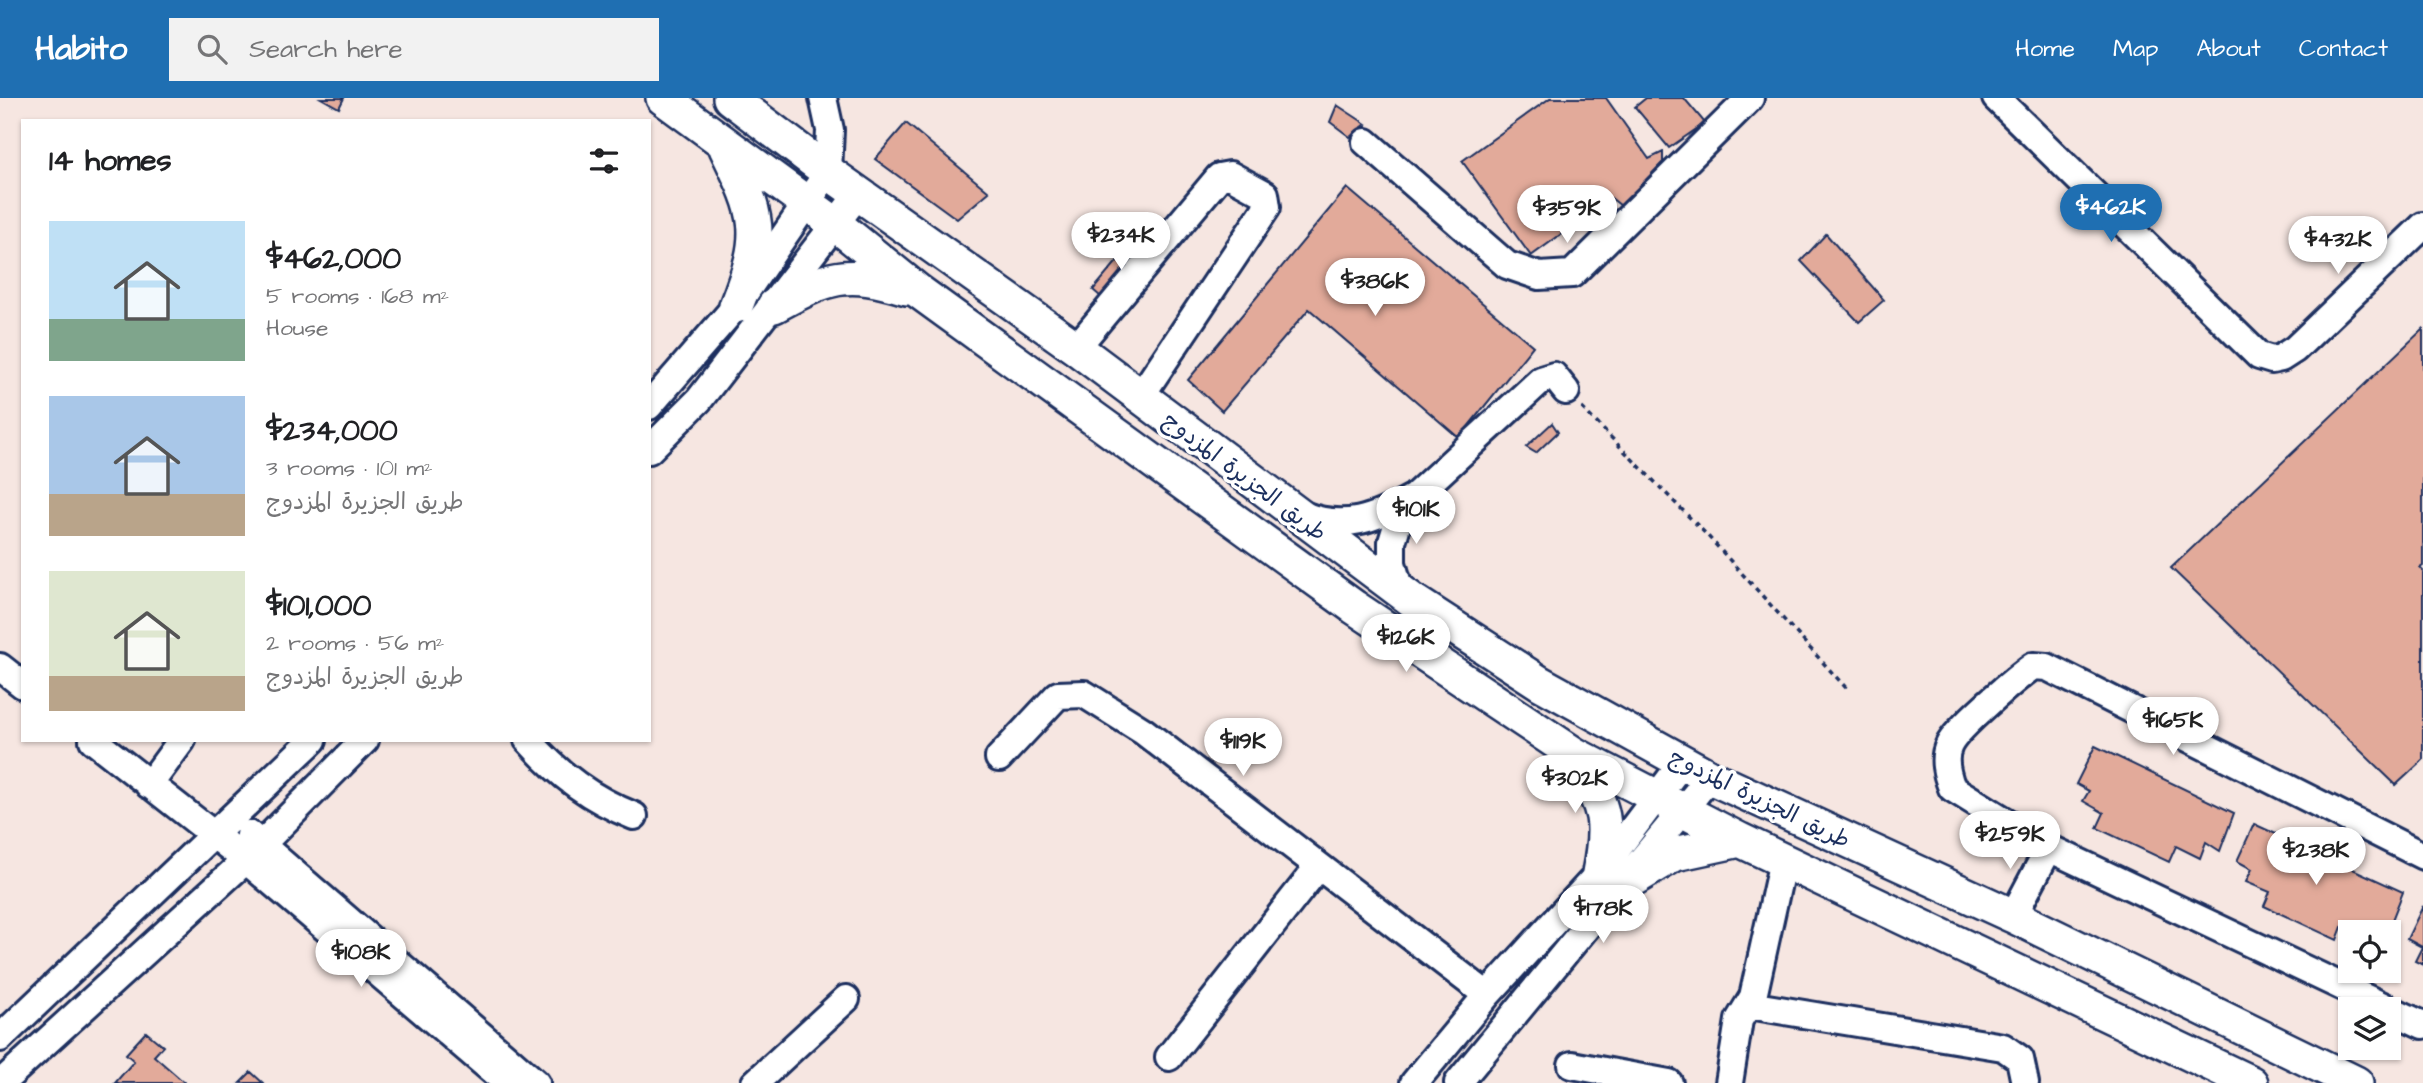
<!DOCTYPE html>
<html lang="en">
<head>
<meta charset="utf-8">
<style>
	body { margin:0; font-family:"Architects Daughter","Playpen Sans Arabic",sans-serif; background:#f2f2f2; color:#202124; height:100vh; display:flex; flex-direction:column; font-size:26px; white-space:nowrap }
	* { box-sizing:border-box; margin:0 }
	p { font-size:23px; color:#757577 }
	.icon { flex:none; width:38px; height:38px; fill:none; stroke:currentColor; stroke-width:2; stroke-linecap:round; stroke-linejoin:round }
	.map { position:relative; flex:1; overflow:hidden }
	.side { position:absolute; left:21px; top:21px; width:630px; height:623px; display:flex; flex-direction:column; background:#fff; border-radius:0px; box-shadow:0 2px 5px #0004 }
	.side>* { flex:none }
	.fabs { position:absolute; left:2338px; top:822px; display:grid; gap:14px }
	.fabs a { display:grid; place-items:center; width:63px; height:63px; border-radius:0px; background:#fff; box-shadow:0 2px 5px #0004; font-size:35px }
	.price { position:absolute; translate:-50% -60px; padding:0 16px; border-radius:24px; background:#fff; color:#222; font-size:23px; line-height:46px; filter:drop-shadow(0 2px 4px #0008) }
	.price::after { content:''; position:absolute; left:50%; top:42px; width:21px; height:16px; margin-left:-10px; background:inherit; clip-path:polygon(0 0,100% 0,50% 100%) }
	.price.current { background:#1f6fb2; color:#fff }
	ul { padding:0; list-style:none }
	li { display:flex; align-items:center; gap:21px; height:175px; padding:0 28px }
	li span { display:grid; place-items:center; flex:none; width:196px; height:140px; border-radius:0px; color:#555 }
	li>.icon { margin-inline-start:auto }
	span .icon { width:84px; height:84px; fill:#fffc; stroke-width:1 }
	li b { font-size:30px }
	h2 { display:flex; justify-content:space-between; align-items:center; height:84px; padding:0 28px; font-size:30px }
	header { display:flex; align-items:center; gap:42px; box-sizing:border-box; height:98px; padding:0 35px; background:#1f6fb2; color:#fff }
	header strong { font-size:33px }
	nav { display:flex; gap:38px; margin-inline-start:auto; font-size:24px }
	.search { width:490px; height:63px; background:#f2f2f2; display:flex; align-items:center; gap:18px; box-sizing:border-box; padding:0 24px; border-radius:0px; color:#757577; font-size:26px }
	.map>svg:first-child { display:block }
	.building { fill:#e2aa9a; stroke:#1b2f5e; stroke-width:2 }
	.lines { fill:none; stroke-linecap:round; stroke-linejoin:round }
	.minor-casing { stroke:#1b2f5e; stroke-width:32 }
	.major-casing { stroke:#1b2f5e; stroke-width:38 }
	.path { stroke:#1b2f5e; stroke-width:3.5; stroke-dasharray:5 5; stroke-linecap:butt }
	.minor { stroke:#fff; stroke-width:26 }
	.major { stroke:#fff; stroke-width:33 }
	.labels { text-anchor:middle; stroke-width:7; stroke-linejoin:round; paint-order:stroke }
	.street-label { font-size:23px; fill:#1b2f5e; stroke:#fff }
</style>
</head>
<body>
<header>
<strong>Habito</strong>
<div class="search"><svg class="icon" aria-label="search" viewBox="0 0 24 24"><circle cx="10" cy="10" r="6"/><path d="M15 15l6 6"/></svg>Search here</div>
<nav><a>Home</a><a>Map</a><a>About</a><a>Contact</a></nav>
</header>
<div class="map">
<svg width="2423" height="985" viewBox="0 0 2423 985">
	<rect width="100%" height="100%" fill="#f6e6e1"/>
	<filter id="ink" filterUnits="userSpaceOnUse"><feTurbulence type="fractalNoise" baseFrequency=".0143" numOctaves="2"/><feDisplacementMap in="SourceGraphic" scale="14" xChannelSelector="R" yChannelSelector="G"/><feConvolveMatrix kernelMatrix="1 2 1 2 8 2 1 2 1" color-interpolation-filters="sRGB"/></filter>
	<g filter="url(#ink)">
		<path class="building" d="M321 0H344L339 10Z
			M1550 0H1606L1649 61 1663 54V64L1621 108 1611 100 1531 158 1462 63Z
			M1646 0H1684L1705 25 1669 50 1635 9Z
			M1337 7 1366 26 1350 39 1330 24Z
			M906 25 989 94 957 121 875 61Z
			M1347 90 1533 248 1459 340 1309 211 1222 313 1188 282Z
			M1826 136 1884 202 1859 224 1801 163Z
			M1135 142 1149 153 1109 206 1093 192Z
			M2423 231V468L2420 470 2423 473V662L2396 687 2171 470Z
			M1552 325 1558 334 1536 355 1526 349Z
			M2095 648 2234 715 2220 753 2206 744 2200 760 2176 748 2169 764 2097 730 2104 715 2083 703 2089 693 2076 686Z
			M2254 726 2403 794 2388 832 2374 825 2370 835H2356L2342 829 2337 842 2264 808 2270 794 2246 784 2252 771 2237 763Z
			M2423 808V867L2415 863 2422 849 2407 841Z
			M146 934 163 948 154 958 185 985H115L134 963 126 956Z
			M251 974 263 985H240Z"/>
		<g class="lines">
			<defs>
				<path id="minor" d="M1996 0 2259 258 2272 262 2281 260 2295 251 2423 128
					M1366 44 1507 167 1539 178 1572 176 1750 0
					M1076 250 1219 79 1230 77 1265 96 1267 109 1140 299
					M649 308 736 208 828 74 830 32 823 0
					M649 352 699 302 859 95
					M1303 417C1344 433 1375 421 1412 400
					M1409 498 1398 486 1392 465V444L1399 421 1416 397 1541 282 1554 278 1566 293
					M0 569 23 587
					M93 642 246 762 507 985
					M528 642C559 677 591 701 634 718
					M999 660 1058 597 1084 596 1143 633 1487 897
					M149 687 182 642
					M249 736 536 985
					M2423 758 2047 569 2033 568C2016 580 1957 630 1949 647 1942 661 1947 677 1952 690L2049 750 2423 927
					M2013 818 2049 750
					M1749 907 2003 949 2020 961 2025 985
					M0 940 313 642
					M1169 959 1318 769
					M1572 967 1669 985
					M1 985 246 762 365 642
					M755 985 846 901
					M1414 985 1487 897 1599 775 1682 665
					M1458 985 1710 679
					M1729 985 1739 922 1753 899 1783 762"/>
				<path id="major" d="M663 0 834 125 918 193 1354 509 1574 656 1740 742 2251 985
					M730 0 828 74 1076 250 1412 502 1540 585 1710 679 2013 818 2356 985
					M726 50C760 120 765 134 736 208
					M774 208C829 178 845 171 907 190
					M1574 656C1602 709 1611 714 1599 775
					M1620 789 1675 756 1740 742"/>
			</defs>
			<use href="#minor" class="minor-casing"/>
			<use href="#major" class="major-casing"/>
			<path class="path" d="M1582 310 1706 436 1848 592"/>
			<use href="#minor" class="minor"/>
			<use href="#major" class="major"/>
		</g>
	</g>
	<g class="labels">
		<g class="street-label">
			<text transform="translate(1245 378) rotate(37)" y="8">طريق الجزيرة المزدوج</text>
			<text transform="translate(1760 700) rotate(26)" y="8">طريق الجزيرة المزدوج</text>
		</g>
	</g>
</svg>
<div class="fabs">
<a><svg class="icon" aria-label="locate" viewBox="0 0 24 24"><circle cx="12" cy="12" r="6"/><path d="M12 2v4M12 18v4M2 12h4M18 12h4"/></svg></a>
<a><svg class="icon" aria-label="layers" viewBox="0 0 24 24"><path d="M12 4l9 5-9 5-9-5zM3 14l9 5 9-5"/></svg></a>
</div>
<b class="price current" style="left:2111px;top:146px">$462K</b>
<b class="price" style="left:1567px;top:147px">$359K</b>
<b class="price" style="left:1121px;top:174px">$234K</b>
<b class="price" style="left:2338px;top:178px">$432K</b>
<b class="price" style="left:1375px;top:220px">$386K</b>
<b class="price" style="left:1416px;top:448px">$101K</b>
<b class="price" style="left:1406px;top:576px">$126K</b>
<b class="price" style="left:2173px;top:659px">$165K</b>
<b class="price" style="left:1243px;top:680px">$119K</b>
<b class="price" style="left:1575px;top:717px">$302K</b>
<b class="price" style="left:2010px;top:773px">$259K</b>
<b class="price" style="left:2316px;top:789px">$238K</b>
<b class="price" style="left:1603px;top:847px">$178K</b>
<b class="price" style="left:361px;top:891px">$108K</b>
<section class="side">
<h2>14 homes<svg class="icon" aria-label="filters" viewBox="0 0 24 24"><path d="M4 7h16M4 17h16"/><circle cx="9" cy="7" r="2"/><circle cx="15" cy="17" r="2"/></svg></h2>
<ul>
<li><span style="background:linear-gradient(#bfe0f5 70%,#7fa58c 0)"><svg class="icon" aria-label="home" viewBox="0 0 24 24"><path d="M3 11l9-7 9 7M6 9v11h12V9"/></svg></span><div><b>$462,000</b><p>5 rooms · 168 m²</p><p>House</p></div></li>
<li><span style="background:linear-gradient(#a9c7e8 70%,#b9a48a 0)"><svg class="icon" aria-label="home" viewBox="0 0 24 24"><path d="M3 11l9-7 9 7M6 9v11h12V9"/></svg></span><div><b>$234,000</b><p>3 rooms · 101 m²</p><p>طريق الجزيرة المزدوج</p></div></li>
<li><span style="background:linear-gradient(#dfe7d0 75%,#b9a48a 0)"><svg class="icon" aria-label="home" viewBox="0 0 24 24"><path d="M3 11l9-7 9 7M6 9v11h12V9"/></svg></span><div><b>$101,000</b><p>2 rooms · 56 m²</p><p>طريق الجزيرة المزدوج</p></div></li>
</ul>
</section>
</div>
</body>
</html>
